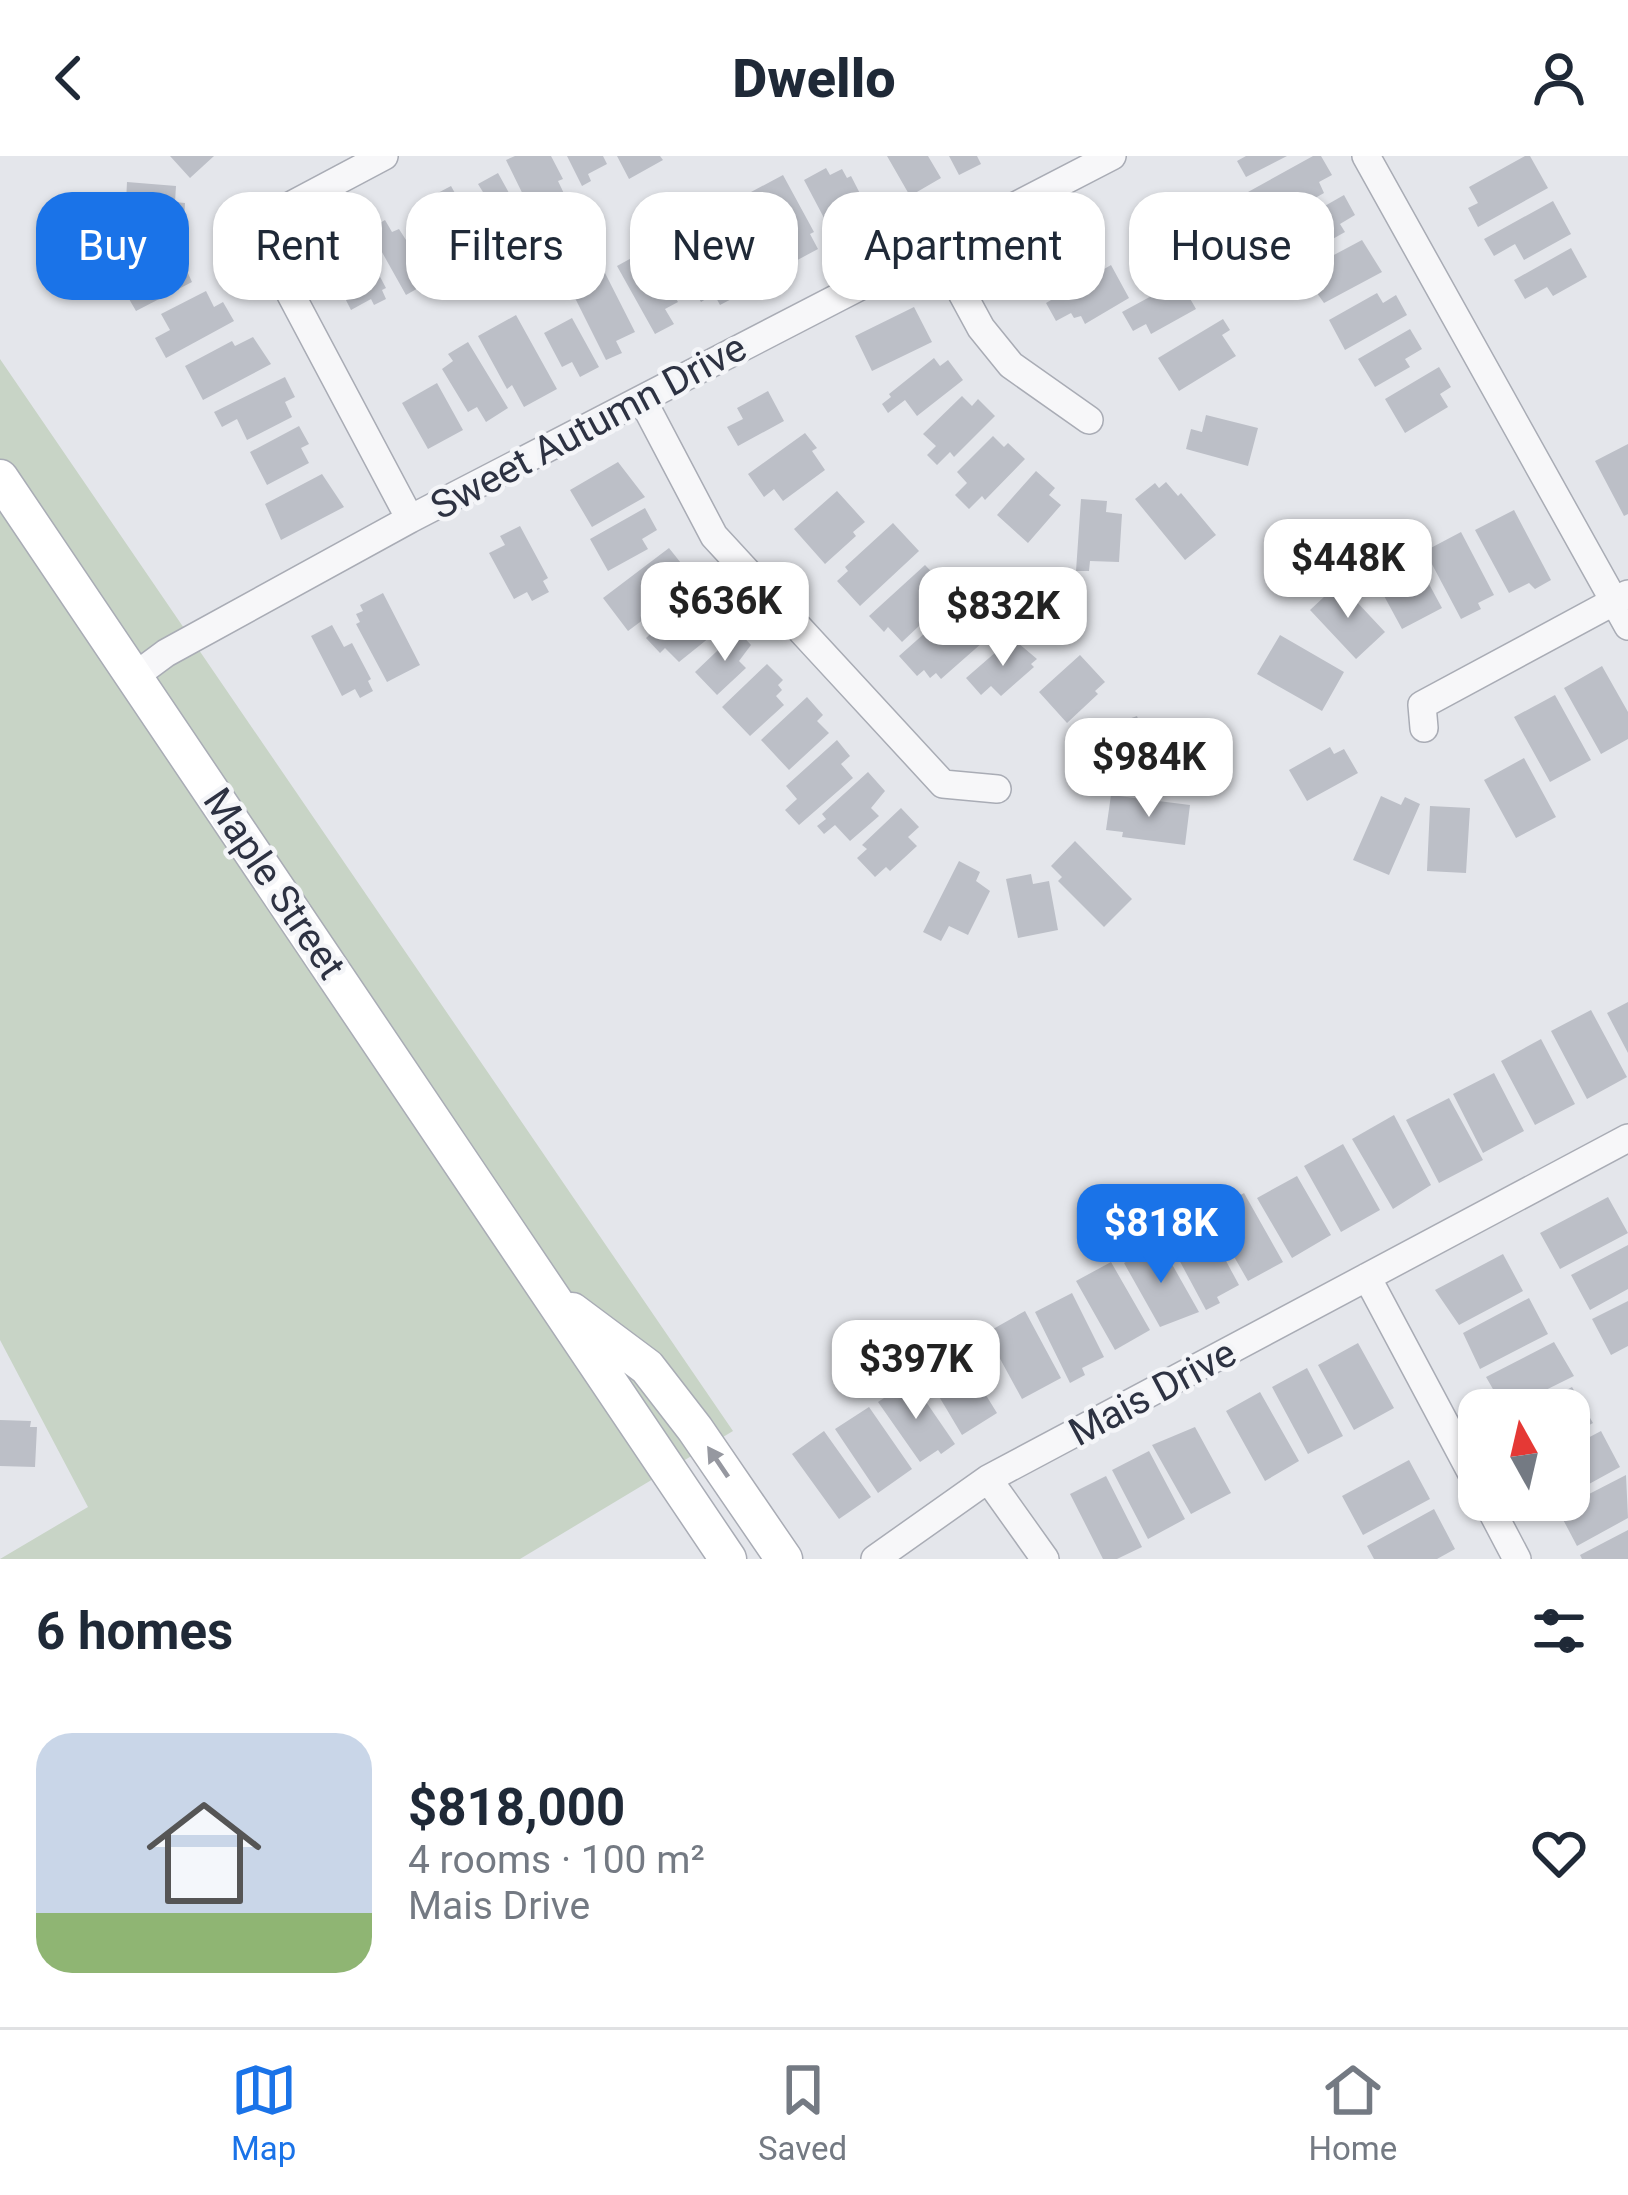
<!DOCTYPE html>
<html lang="en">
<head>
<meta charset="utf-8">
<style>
	body { margin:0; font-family:Roboto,sans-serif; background:#f2f2f3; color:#1f2937; height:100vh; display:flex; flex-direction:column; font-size:45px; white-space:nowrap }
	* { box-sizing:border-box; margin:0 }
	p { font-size:39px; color:#747a83 }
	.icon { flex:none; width:66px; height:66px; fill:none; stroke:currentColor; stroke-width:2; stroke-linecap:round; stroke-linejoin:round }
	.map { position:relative; height:1403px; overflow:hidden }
	.drawer { display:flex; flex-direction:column; background:#fff; flex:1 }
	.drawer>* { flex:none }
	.top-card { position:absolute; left:36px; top:36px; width:1557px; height:108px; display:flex; gap:24px }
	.needle { width:78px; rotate:352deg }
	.controls { position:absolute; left:1458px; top:1233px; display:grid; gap:24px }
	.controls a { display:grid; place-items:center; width:132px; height:132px; border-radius:24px; background:#fff; box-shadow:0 3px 9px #0004; font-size:60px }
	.price { position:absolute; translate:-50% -102px; padding:0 27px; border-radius:24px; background:#fff; color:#222; font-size:39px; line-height:78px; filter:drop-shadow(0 3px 6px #0008) }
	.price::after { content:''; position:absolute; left:50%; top:72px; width:36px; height:27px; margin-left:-18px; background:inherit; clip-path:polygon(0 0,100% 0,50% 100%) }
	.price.active { background:#1a73e8; color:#fff }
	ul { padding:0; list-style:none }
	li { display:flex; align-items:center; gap:36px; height:300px; padding:0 36px }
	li+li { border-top:3px solid #e0e1e3 }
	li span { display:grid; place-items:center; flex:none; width:336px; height:240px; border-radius:36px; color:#555 }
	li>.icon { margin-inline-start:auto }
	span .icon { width:144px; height:144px; fill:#fffc; stroke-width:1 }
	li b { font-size:51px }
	h2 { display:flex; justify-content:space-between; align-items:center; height:144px; padding:0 36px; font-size:51px }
	.tag { padding:0 42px; border-radius:36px; background:#fff; box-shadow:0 3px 9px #0004; font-size:42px; line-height:108px }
	.tag.active { background:#1a73e8; color:#fff }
	header { display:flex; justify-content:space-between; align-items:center; height:156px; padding:0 36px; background:#fff; font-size:54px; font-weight:800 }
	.tab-bar { display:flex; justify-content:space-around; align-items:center; height:168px; border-top:3px solid #e0e1e3; background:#fff; font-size:33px; color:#747a83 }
	.tab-bar a { display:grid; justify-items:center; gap:6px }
	.tab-bar .active { color:#1a73e8 }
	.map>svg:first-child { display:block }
	.green { fill:#c8d4c6 }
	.building { fill:#bcbfc7 }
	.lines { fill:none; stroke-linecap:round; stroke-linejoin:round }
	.street-casing { stroke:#a9acb5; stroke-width:30 }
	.secondary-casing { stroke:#a9acb5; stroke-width:39 }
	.street { stroke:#f7f7f9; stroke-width:27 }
	.secondary { stroke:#fff; stroke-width:36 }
	.oneway { fill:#9698a0 }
	.labels { text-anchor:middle; stroke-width:9; stroke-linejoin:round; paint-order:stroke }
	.street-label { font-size:39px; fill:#2d3242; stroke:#f4f5f8 }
</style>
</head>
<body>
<header><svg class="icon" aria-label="back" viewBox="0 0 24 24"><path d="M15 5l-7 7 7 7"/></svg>Dwello<svg class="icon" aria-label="person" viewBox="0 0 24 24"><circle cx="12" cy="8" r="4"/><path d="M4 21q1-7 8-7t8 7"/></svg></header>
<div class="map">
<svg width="1628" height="1403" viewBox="0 0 1628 1403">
	<rect width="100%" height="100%" fill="#e4e6eb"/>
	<path class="green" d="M0 203 733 1275 520 1403H0L88 1351 0 1184Z"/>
	<path class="building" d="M170 0H214L190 22Z
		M515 0H551L563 23 558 25 568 46 533 59 506 4Z
		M567 0H603L607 8 588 18 591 25 582 30Z
		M617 0H660L663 4 629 23Z
		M887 0H928L941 22 910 40Z
		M949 0H977L981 8 959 19Z
		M1246 0H1287L1246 21 1237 5Z
		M1313 0H1321L1332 19 1319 26 1324 37 1278 63 1267 42 1255 48 1248 36Z
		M1525 0H1530L1548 32 1478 71 1468 52 1478 47 1469 31Z
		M826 12 830 19 842 13 847 22 851 20 871 59 833 79 804 24Z
		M498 17 525 66 495 82 476 47 486 41 478 28Z
		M783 19 814 76 810 78 818 93 790 108 751 36Z
		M127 26 176 30 175 46 185 47 184 68 107 62 108 45 126 46Z
		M451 30 480 82 446 101 421 56 436 48 432 40Z
		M1344 39 1355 59 1340 68 1345 76 1299 102 1291 87 1303 80 1295 67Z
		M1553 45 1571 78 1524 104 1515 88 1494 100 1484 83Z
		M732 48 738 59 742 57 766 99 758 104 768 121 747 133 707 62Z
		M385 64 392 76 399 73 406 84 416 78 435 112 415 123 420 131 406 139 369 73Z
		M1070 73 1079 89 1085 86 1094 102 1032 140 1021 120 1030 115 1021 100Z
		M358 79 386 132 382 134 386 143 374 149 371 143 351 154 326 105 343 97 339 89Z
		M709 82 741 138 720 149 714 138 701 146 675 101Z
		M1362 84 1382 116 1324 147 1302 116Z
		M175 89 192 126 136 155 125 136 120 139 111 122Z
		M1571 92 1587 121 1553 140 1547 131 1525 143 1514 124Z
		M648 93 678 146 665 153 674 168 655 178 617 110Z
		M1111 109 1129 142 1085 168 1081 160 1074 162 1071 157 1056 165 1046 147Z
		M605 117 635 176 616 185 622 197 606 204 571 134Z
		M1192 118 1200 133 1188 139 1196 153 1151 178 1146 168 1133 175 1122 156Z
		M206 135 214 151 223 146 234 165 166 202 155 182 170 174 161 158Z
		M1377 137 1383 147 1396 139 1407 159 1345 194 1329 164Z
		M914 151 932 186 872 215 855 180Z
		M516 159 557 233 524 251 512 229 507 233 478 180Z
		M572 162 599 211 580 221 572 206 562 211 544 177Z
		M1223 163 1230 174 1222 179 1236 200 1179 235 1158 202Z
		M1410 173 1422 193 1405 203 1410 211 1375 231 1358 203Z
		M253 181 271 208 203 244 185 210 232 185 235 190Z
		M468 186 508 252 486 266 477 251 468 256 442 213 453 205 448 198Z
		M934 202 940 210 948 204 963 224 917 260 905 244 888 257 882 248 891 241 889 238Z
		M1439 211 1451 231 1440 238 1448 251 1405 277 1385 243Z
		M285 221 295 241 285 246 292 261 247 284 237 263 222 271 214 256Z
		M437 227 463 274 428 293 402 247Z
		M768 235 784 265 738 290 727 271 743 263 737 252Z
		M962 240 972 250 978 243 995 260 954 301 950 296 937 309 927 299 936 290 923 278Z
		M1206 259 1258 272 1248 310 1186 293 1191 273 1202 276Z
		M299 270 309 288 301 292 309 307 267 329 250 296Z
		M805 277 817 292 812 295 825 314 783 345 774 333 764 341 748 318Z
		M993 280 1004 291 1008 287 1025 303 985 344 982 340 969 353 955 339 967 327 957 316Z
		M1628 288V358L1624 360 1595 305Z
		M618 306 645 341 592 371 570 334Z
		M1036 315 1055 332 1049 339 1061 349 1028 387 997 359Z
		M322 318 344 351 281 384 265 348Z
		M1166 326 1178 340 1181 337 1216 379 1185 404 1135 343 1155 327 1159 332Z
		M837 335 865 366 853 376 856 380 825 408 794 373Z
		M1081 343 1107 345 1106 356 1122 358 1119 406 1090 405 1089 415H1076Z
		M645 352 657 374 642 383 648 393 608 415 590 383Z
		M1514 354 1551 424 1535 433 1529 427 1509 437 1475 374Z
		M893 367 919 395 860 450 837 425 848 415 845 411Z
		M520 370 548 422 543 425 549 436 532 445 527 436 514 443 489 397 505 389 500 380Z
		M1461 376 1494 439 1478 447 1481 453 1461 463 1425 395Z
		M669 392 692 421 676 432 679 437 628 475 603 442Z
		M1410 393 1442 452 1402 473 1370 414Z
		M925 409 953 438 902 486 888 471 884 476 869 460Z
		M1339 427 1385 476 1356 503 1310 454Z
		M702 430 730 465 679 506 665 492 660 497 646 482Z
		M383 437 420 509 387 526 356 468 360 466 356 458 363 455 360 449Z
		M961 445 991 479 941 523 936 517 930 522 924 514 917 520 899 500Z
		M332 469 344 491 352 487 371 523 368 525 373 535 360 542 355 533 342 540 311 480Z
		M738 475 751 489 739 505 746 512 717 539 695 516Z
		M1280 479 1344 516 1322 555 1257 518Z
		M1012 482 1037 503 1031 508 1034 511 1001 540 991 530 981 539 966 522Z
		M1080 499 1105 526 1095 535 1098 538 1067 567 1039 536Z
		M767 508 783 524 778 529 782 534 776 540 784 549 750 580 722 551Z
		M1602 510 1628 556V583L1601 598 1564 532Z
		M1555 539 1591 604 1550 626 1514 561Z
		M807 541 823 559 817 565 829 577 789 614 761 584Z
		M1137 560 1150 596 1094 616 1086 594 1092 592 1087 578Z
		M837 584 850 600 841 608 853 622 799 669 785 654 797 643 786 630Z
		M1330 591 1334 598 1344 593 1358 617 1307 645 1289 614Z
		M1524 602 1556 661 1516 682 1484 624Z
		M868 616 885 635 871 652 879 660 850 685 835 669 824 678 817 670 826 663 822 658Z
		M1111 639 1190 649 1185 689 1122 681 1123 676 1106 674Z
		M1381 640 1401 649 1405 641 1420 648 1389 719 1353 704Z
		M1430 650 1470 652 1466 717 1427 715Z
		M901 652 919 671 908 681 917 690 890 715 886 711 875 721 857 702 867 693 862 689Z
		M1075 685 1132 743 1104 771 1058 725 1062 721 1051 710Z
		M959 705 980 716 976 725 990 735 968 779 949 770 941 785 923 776Z
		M1031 718 1033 728 1049 725 1058 774 1018 782 1006 723Z
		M1628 846V897L1607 857Z
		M1591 854 1627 921 1587 943 1551 875Z
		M1541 883 1575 948 1535 969 1501 905Z
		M1494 917 1524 975 1483 997 1453 938Z
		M1449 942 1483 1004 1439 1027 1406 964Z
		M1394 959 1431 1029 1393 1053 1352 983Z
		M1343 988 1380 1054 1341 1076 1304 1010Z
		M1297 1020 1331 1079 1292 1102 1257 1042Z
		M1244 1037 1283 1106 1248 1125 1209 1057Z
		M1608 1041 1628 1077 1560 1113 1540 1077Z
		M1205 1066 1239 1129 1217 1141 1220 1147 1206 1154 1169 1085Z
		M1160 1087 1199 1156 1160 1171 1124 1107Z
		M1628 1089V1133L1590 1154 1571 1119Z
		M1503 1098 1523 1135 1459 1169 1435 1134Z
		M1111 1106 1150 1174 1115 1194 1076 1125Z
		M1072 1137 1104 1201 1082 1212 1085 1219 1070 1227 1035 1156Z
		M1529 1142 1548 1178 1480 1213 1463 1177Z
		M1628 1145V1190L1611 1199 1592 1163Z
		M1025 1155 1061 1222 1022 1243 986 1177Z
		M1554 1186 1574 1220 1505 1254 1486 1221Z
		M1358 1187 1394 1252 1354 1274 1318 1209Z
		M956 1191 997 1257 962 1279 922 1212Z
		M1307 1212 1343 1280 1308 1298 1272 1231Z
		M911 1224 955 1288 941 1298 938 1294 920 1306 878 1246Z
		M1572 1231 1593 1267 1569 1280V1254H1530Z
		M1260 1236 1299 1305 1265 1325 1226 1255Z
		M869 1251 912 1313 878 1337 835 1273Z
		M0 1264 31 1265 30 1271H37L35 1311 0 1310Z
		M1195 1271 1231 1337 1191 1358 1152 1289Z
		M824 1275 871 1341 839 1363 792 1298Z
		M1601 1275 1620 1311 1569 1339V1292Z
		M1149 1295 1185 1363 1148 1383 1112 1314Z
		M1409 1304 1430 1343 1363 1379 1342 1340Z
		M1626 1319 1628 1362 1577 1390 1558 1354Z
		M1106 1320 1142 1391 1117 1403H1103L1070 1338Z
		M1434 1353 1455 1393 1437 1403H1374L1367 1390Z
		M1628 1374V1403H1582L1580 1399Z"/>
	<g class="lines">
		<defs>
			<path id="street" d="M384 0 254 69 410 363
				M1366 0 1628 470
				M937 91 981 172 1011 209 1089 264
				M643 245 714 380 943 628 997 633
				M135 520 166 497 410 363 1112 0
				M1424 572 1422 549 1628 438
				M1367 1121 1479 1331
				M988 1323 1045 1403
				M1486 1344 1517 1403
				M875 1403 988 1323 1628 982"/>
			<path id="secondary" d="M0 322 728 1403
				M572 1155 647 1211 695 1273 784 1403"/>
		</defs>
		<use href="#street" class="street-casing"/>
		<use href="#secondary" class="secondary-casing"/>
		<use href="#street" class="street"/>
		<use href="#secondary" class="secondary"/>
	</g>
	<defs><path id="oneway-solid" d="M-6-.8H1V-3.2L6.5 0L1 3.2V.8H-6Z" transform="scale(3)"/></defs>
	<use class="oneway" href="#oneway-solid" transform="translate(718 1306) rotate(-124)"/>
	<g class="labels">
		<g class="street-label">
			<text transform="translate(588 270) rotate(-28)" y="14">Sweet Autumn Drive</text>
			<text transform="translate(275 727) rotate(56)" y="14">Maple Street</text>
			<text transform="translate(1152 1236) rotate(-28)" y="14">Mais Drive</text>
		</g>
	</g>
</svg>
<div class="controls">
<a><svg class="needle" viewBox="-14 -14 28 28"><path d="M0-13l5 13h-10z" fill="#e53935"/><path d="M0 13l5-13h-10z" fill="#747a83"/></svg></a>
</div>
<b class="price" style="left:1348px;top:465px">$448K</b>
<b class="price" style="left:725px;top:508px">$636K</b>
<b class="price" style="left:1003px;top:513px">$832K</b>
<b class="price" style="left:1149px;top:664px">$984K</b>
<b class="price active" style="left:1161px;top:1130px">$818K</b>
<b class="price" style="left:916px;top:1266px">$397K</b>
<div class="top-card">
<a class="tag active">Buy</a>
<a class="tag">Rent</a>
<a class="tag">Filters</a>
<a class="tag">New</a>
<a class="tag">Apartment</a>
<a class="tag">House</a>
</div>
</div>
<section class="drawer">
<h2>6 homes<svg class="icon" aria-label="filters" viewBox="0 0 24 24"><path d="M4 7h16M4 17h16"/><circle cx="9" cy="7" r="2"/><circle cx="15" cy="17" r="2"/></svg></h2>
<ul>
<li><span style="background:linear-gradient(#c9d6e8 75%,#8fb573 0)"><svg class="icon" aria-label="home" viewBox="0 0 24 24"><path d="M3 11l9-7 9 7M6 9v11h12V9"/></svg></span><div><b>$818,000</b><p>4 rooms · 100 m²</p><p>Mais Drive</p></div><svg class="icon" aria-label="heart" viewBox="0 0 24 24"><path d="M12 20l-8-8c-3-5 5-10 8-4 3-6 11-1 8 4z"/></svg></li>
</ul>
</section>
<nav class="tab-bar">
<a class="active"><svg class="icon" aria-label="map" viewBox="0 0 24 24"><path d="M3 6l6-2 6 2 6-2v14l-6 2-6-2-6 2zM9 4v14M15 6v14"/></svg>Map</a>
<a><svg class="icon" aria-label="saved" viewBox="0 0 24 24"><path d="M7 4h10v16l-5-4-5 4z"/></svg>Saved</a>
<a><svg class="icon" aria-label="home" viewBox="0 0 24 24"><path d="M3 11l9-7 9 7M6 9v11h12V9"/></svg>Home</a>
</nav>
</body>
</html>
